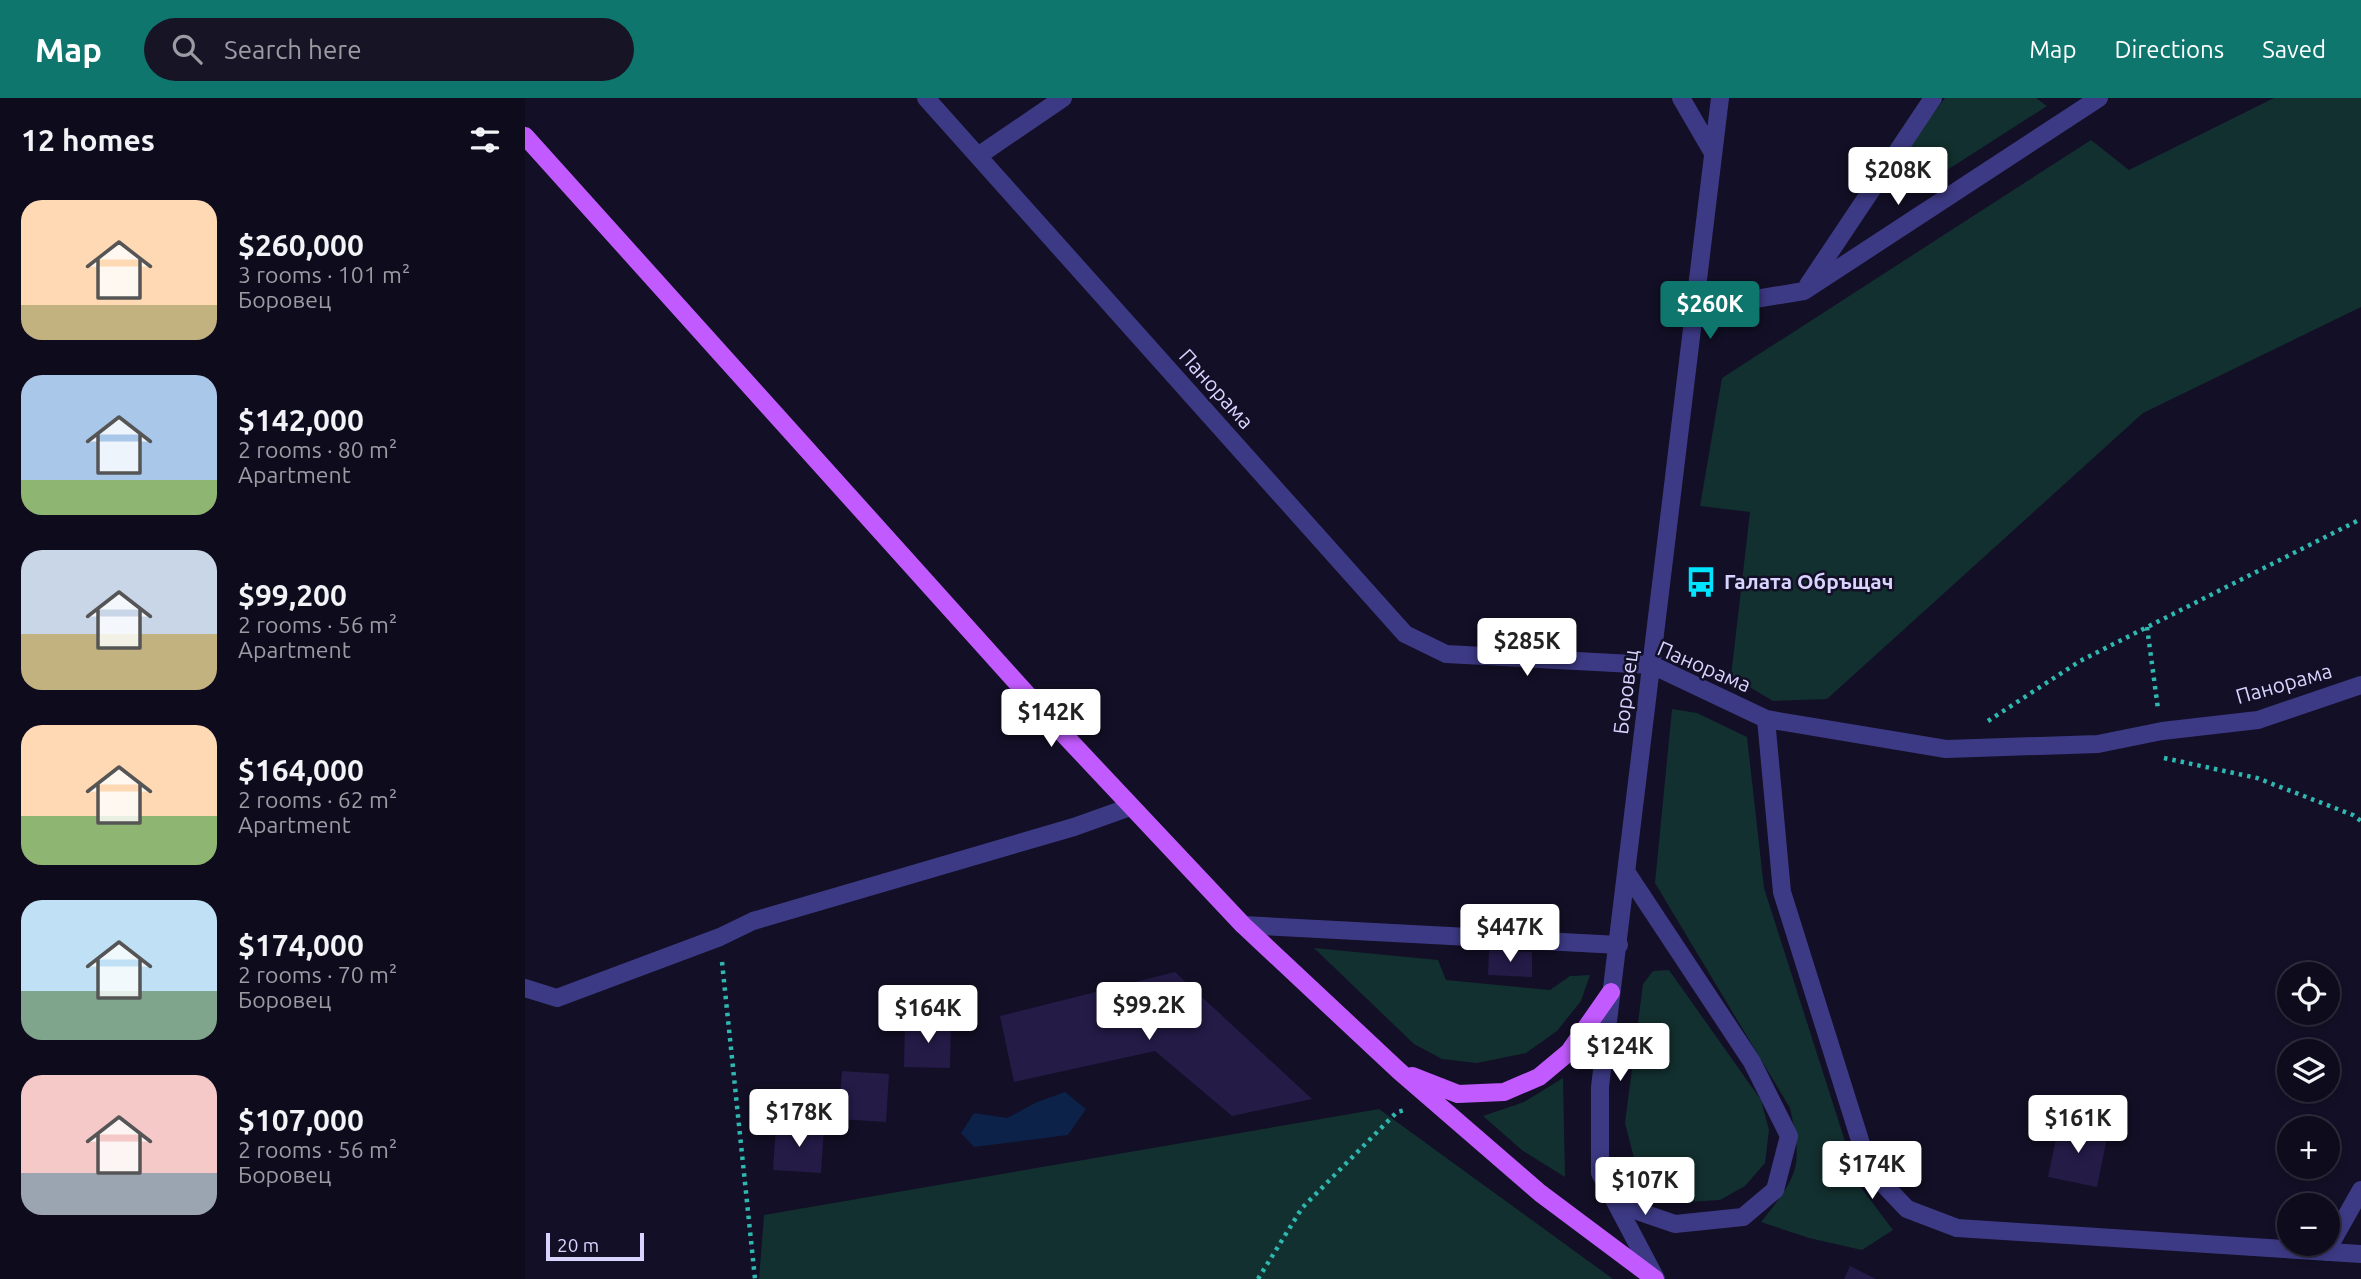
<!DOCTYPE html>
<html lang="en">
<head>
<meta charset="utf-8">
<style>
	body { margin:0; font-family:Ubuntu,sans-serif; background:#171425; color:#f1f3f6; height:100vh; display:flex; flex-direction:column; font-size:26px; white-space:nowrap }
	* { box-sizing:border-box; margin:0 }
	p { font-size:23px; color:#9b9ba3 }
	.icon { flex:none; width:38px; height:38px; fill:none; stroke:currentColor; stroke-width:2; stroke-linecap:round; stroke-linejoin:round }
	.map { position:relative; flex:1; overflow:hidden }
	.drawer { display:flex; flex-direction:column; background:#0e0b1c; width:525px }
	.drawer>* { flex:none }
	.fabs { position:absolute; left:1752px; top:864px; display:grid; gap:14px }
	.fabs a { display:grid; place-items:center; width:63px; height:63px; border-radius:50%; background:#0e0b1c; box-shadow:0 4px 10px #0003,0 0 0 2px #2e2b3b; font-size:35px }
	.scale { position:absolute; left:21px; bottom:18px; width:98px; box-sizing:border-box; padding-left:7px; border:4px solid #d9d4ff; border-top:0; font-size:19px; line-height:24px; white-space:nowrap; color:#d9d4ff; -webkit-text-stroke:5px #130f26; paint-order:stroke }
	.price { position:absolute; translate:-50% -60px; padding:0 16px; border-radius:7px; background:#fff; color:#222; font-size:23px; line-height:46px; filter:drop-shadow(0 2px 4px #0008) }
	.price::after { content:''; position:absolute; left:50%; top:42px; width:21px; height:16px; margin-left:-10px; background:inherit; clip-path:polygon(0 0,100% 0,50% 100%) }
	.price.current { background:#0f766e; color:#fff }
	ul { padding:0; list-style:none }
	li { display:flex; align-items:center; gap:21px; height:175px; padding:0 21px }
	li span { display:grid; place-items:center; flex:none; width:196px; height:140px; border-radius:21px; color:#555 }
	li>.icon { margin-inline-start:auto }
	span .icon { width:84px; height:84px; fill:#fffc; stroke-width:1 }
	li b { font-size:30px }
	h2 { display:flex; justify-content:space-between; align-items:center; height:84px; padding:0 21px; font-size:30px }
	header { display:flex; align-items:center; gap:42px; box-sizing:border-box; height:98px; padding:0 35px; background:#0f766e; color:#fff }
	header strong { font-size:33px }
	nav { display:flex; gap:38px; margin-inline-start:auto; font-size:24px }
	.search { width:490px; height:63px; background:#171425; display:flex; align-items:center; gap:18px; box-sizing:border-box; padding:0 24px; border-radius:38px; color:#9b9ba3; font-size:26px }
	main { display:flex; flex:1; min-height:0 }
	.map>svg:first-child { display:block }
	.green { fill:#12302f }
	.water { fill:#0c2248 }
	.building { fill:#241b47 }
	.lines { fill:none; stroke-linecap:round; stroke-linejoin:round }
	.path { stroke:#2fb8b0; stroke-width:4.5; stroke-dasharray:3.5 5; stroke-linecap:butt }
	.minor { stroke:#3d3a85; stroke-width:18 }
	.major { stroke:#c25bff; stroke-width:18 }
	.labels { text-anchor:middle; stroke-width:5; stroke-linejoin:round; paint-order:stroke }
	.street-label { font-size:21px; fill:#d9d4ff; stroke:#130f26 }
	.poi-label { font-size:21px; font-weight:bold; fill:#d9d4ff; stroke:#130f26; text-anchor:start }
</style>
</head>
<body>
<header>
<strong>Map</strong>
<div class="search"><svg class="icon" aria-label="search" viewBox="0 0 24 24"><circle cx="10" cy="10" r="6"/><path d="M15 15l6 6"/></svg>Search here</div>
<nav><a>Map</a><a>Directions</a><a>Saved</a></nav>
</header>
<main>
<section class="drawer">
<h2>12 homes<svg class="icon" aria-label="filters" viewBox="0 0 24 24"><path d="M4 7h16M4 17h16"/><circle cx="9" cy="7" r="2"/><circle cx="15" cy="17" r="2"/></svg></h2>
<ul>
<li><span style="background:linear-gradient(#ffd9b3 75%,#c2b280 0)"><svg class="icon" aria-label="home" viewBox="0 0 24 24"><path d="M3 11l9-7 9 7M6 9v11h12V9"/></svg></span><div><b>$260,000</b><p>3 rooms · 101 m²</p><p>Боровец</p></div></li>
<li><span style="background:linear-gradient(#a9c7e8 75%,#8fb573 0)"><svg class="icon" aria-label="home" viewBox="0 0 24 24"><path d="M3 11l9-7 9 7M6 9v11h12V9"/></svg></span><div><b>$142,000</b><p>2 rooms · 80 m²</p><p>Apartment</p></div></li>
<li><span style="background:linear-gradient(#c9d6e8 60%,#c2b280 0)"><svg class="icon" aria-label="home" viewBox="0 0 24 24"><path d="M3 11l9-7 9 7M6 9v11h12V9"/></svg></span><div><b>$99,200</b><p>2 rooms · 56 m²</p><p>Apartment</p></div></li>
<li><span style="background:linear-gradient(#ffd9b3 65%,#8fb573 0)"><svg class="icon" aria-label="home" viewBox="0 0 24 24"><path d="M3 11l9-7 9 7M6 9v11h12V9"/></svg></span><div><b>$164,000</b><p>2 rooms · 62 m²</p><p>Apartment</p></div></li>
<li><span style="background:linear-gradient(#bfe0f5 65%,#7fa58c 0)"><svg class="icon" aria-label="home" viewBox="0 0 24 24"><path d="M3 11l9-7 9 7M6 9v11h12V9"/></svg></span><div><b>$174,000</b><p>2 rooms · 70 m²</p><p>Боровец</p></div></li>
<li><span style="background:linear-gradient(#f6c9c9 70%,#9aa5b1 0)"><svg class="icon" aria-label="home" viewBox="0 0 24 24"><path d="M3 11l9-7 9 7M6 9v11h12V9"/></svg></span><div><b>$107,000</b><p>2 rooms · 56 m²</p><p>Боровец</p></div></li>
</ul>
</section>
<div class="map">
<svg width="1836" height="1181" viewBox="0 0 1836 1181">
	<rect width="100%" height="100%" fill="#130f26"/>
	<path class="green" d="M1420 0H1511L1522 8 1402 85 1369 68Z
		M1749 0H1836V209L1618 315 1302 601 1248 603 1206 578 1225 414 1175 408 1197 280 1566 42 1604 72Z
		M1147 611 1172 615 1222 639 1239 790 1334 1087 1368 1132 1337 1152 1284 1140 1236 1124C1274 1076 1278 1070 1265 1010L1130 785Z
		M789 850 913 862 921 882 1025 892 1045 878 1065 877 1056 903 1032 933 1001 955 952 965 917 961 889 946Z
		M1144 872 1236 1002 1244 1032 1240 1065 1220 1088 1195 1102 1161 1104 1133 1090 1110 1064 1100 1025 1118 886 1128 873Z
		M1038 980 1040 1079 998 1053 958 1018 999 1004Z
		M854 1011 1088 1181H234L239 1117Z"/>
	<path class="water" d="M540 994 561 1011 543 1037 449 1049 436 1035 449 1015 482 1020 512 1004Z"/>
	<path class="building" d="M964 852 1007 854V879L963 877Z
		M650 874 787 1001 707 1018 630 953 489 984 475 918Z
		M380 924 426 925 425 970 379 969Z
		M317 973 364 976 361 1024 313 1021Z
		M1534 1026 1583 1035 1572 1089 1523 1079Z
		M251 1027 299 1030 296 1075 248 1072Z
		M1325 1168 1351 1181H1319Z"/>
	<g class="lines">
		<path class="path" d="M1622 529 1633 611
			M1463 623 1555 563 1836 421
			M1639 660 1732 680 1828 717 1836 723
			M197 864 230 1181
			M733 1181 777 1110 872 1014 880 1012"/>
		<path class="minor" d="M401 0 880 536 921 556 1127 567 1241 621 1421 651 1573 646 1637 633 1733 622 1836 587
			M1156 0 1188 55
			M453 58 538 0
			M1283 187 1408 0
			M1170 211 1279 193 1574 0
			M1241 621 1257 794 1344 1071 1382 1111 1432 1130 1836 1156
			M718 827 1094 847
			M0 890 32 900 195 839 228 823 549 729 605 709
			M1088 1087 1115 1114 1150 1126 1218 1119 1250 1092 1264 1038 1227 964 1102 775
			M1801 1154 1836 1092
			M1131 1181 1075 1075V989L1195 0"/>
		<path class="major" d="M0 38 528 625 718 827 874 973 1015 1095 1130 1181
			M887 978 933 996 979 994 1014 979 1044 954 1086 894"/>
	</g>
	<defs>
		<symbol id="bus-bare" viewBox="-9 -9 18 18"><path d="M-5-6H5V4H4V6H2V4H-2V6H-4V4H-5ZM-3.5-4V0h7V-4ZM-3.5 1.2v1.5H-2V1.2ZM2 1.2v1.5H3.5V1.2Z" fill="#00e5ff" stroke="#130f26" stroke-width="2.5" paint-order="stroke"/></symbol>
	</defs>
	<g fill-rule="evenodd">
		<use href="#bus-bare" x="1154" y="462" width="44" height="44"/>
	</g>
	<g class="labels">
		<g class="street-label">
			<text transform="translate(691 291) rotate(48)" y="7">Панорама</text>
			<text transform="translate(1179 569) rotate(23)" y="7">Панорама</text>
			<text transform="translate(1759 586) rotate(-16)" y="7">Панорама</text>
			<text transform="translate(1101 594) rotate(-83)" y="7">Боровец</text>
		</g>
		<g class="poi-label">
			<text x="1199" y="491">Галата Обръщач</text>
		</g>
	</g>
</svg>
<div class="fabs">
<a><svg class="icon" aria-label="locate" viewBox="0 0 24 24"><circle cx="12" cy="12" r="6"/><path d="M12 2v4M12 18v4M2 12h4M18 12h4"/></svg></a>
<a><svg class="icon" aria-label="layers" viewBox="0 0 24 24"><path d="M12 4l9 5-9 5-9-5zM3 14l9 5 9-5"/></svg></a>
<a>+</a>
<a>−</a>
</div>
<div class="scale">20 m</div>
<b class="price" style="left:1373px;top:109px">$208K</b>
<b class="price current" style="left:1185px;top:243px">$260K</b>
<b class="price" style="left:1002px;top:580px">$285K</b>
<b class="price" style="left:526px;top:651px">$142K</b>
<b class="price" style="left:985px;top:866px">$447K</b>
<b class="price" style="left:624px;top:944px">$99.2K</b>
<b class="price" style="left:403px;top:947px">$164K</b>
<b class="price" style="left:1095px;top:985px">$124K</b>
<b class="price" style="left:274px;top:1051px">$178K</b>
<b class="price" style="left:1553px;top:1057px">$161K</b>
<b class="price" style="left:1347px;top:1103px">$174K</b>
<b class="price" style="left:1120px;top:1119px">$107K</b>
</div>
</main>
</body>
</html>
